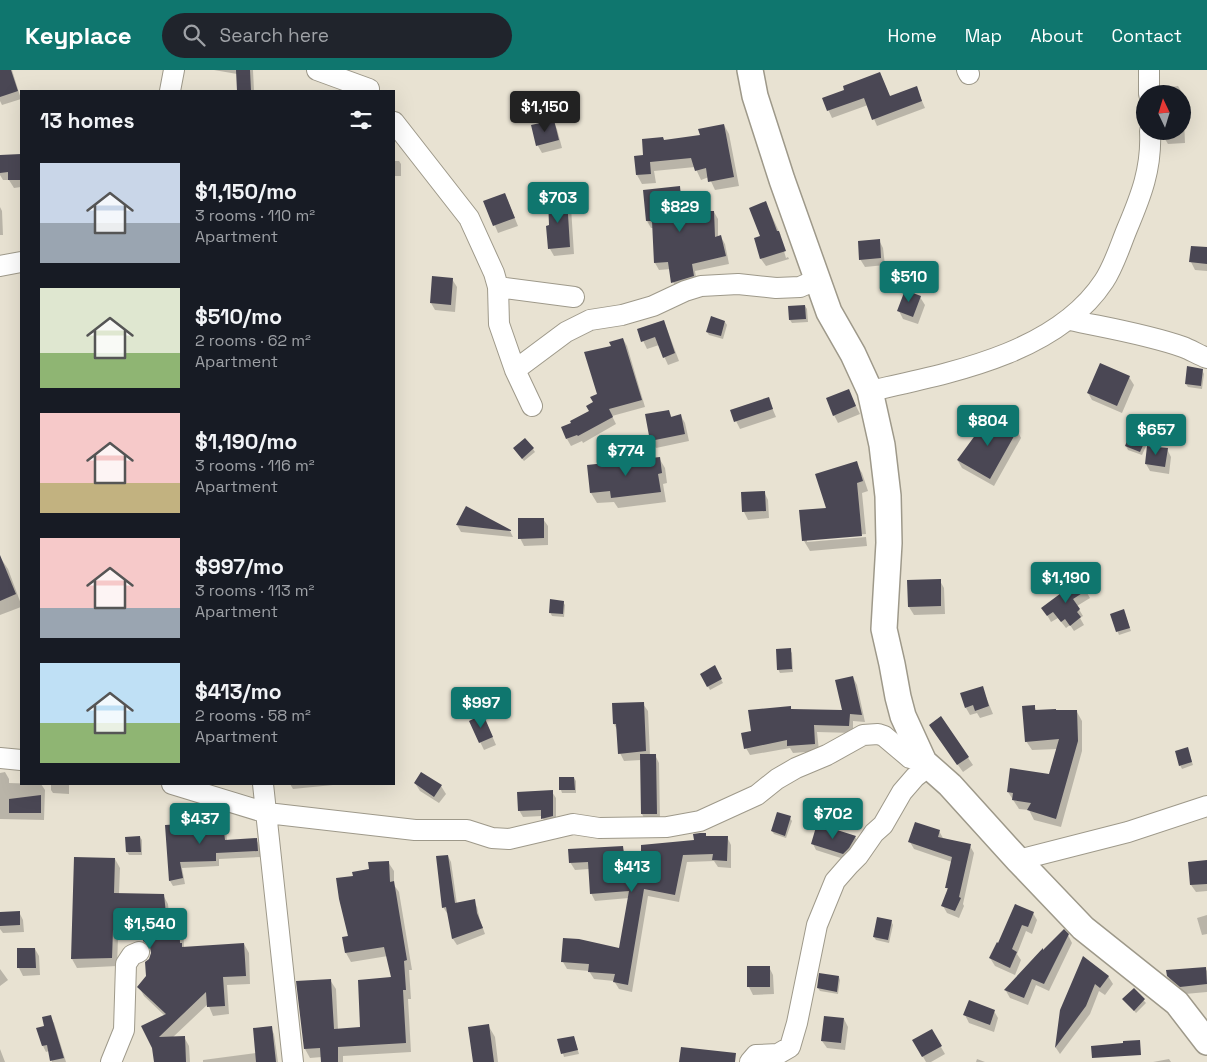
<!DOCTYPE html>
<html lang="en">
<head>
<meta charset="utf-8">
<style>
	body { margin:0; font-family:"Space Grotesk",sans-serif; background:#20242c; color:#f1f3f6; height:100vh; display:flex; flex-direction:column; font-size:19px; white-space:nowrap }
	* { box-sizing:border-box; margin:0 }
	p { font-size:16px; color:#9ea1a6 }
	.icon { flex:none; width:28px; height:28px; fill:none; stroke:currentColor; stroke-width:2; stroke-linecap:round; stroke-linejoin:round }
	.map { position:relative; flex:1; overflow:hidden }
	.details { position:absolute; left:20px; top:20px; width:375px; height:695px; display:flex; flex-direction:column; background:#171b24; border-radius:0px; box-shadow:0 5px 20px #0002 }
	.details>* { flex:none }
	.needle { width:32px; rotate:356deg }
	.controls { position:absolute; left:1136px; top:15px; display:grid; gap:10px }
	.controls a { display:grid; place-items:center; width:55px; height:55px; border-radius:50%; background:#171b24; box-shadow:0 5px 20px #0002; font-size:25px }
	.price { position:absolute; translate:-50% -42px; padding:0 11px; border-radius:5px; background:#0f766e; color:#fff; font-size:16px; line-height:32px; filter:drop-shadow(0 1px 2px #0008) }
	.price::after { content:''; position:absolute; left:50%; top:30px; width:15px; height:11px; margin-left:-8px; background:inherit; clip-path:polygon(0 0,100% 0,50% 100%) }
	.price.active { background:#222; color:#fff }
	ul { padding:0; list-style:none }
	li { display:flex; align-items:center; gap:15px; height:125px; padding:0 20px }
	li span { display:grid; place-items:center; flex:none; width:140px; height:100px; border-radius:0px; color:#555 }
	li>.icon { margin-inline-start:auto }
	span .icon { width:60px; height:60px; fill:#fffc; stroke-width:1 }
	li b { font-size:21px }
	h2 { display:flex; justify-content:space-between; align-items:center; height:60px; padding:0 20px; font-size:21px }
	header { display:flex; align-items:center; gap:30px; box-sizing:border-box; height:70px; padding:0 25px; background:#0f766e; color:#fff }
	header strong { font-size:24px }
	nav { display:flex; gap:28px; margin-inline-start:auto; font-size:18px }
	.search { width:350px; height:45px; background:#20242c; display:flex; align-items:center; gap:12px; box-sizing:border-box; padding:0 18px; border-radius:28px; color:#9ea1a6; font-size:19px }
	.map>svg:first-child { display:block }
	.shadow { fill:#0003 }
	.building { fill:#4a4754 }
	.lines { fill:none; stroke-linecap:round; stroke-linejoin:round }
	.minor-casing { stroke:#9e998a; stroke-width:22 }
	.tertiary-casing { stroke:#9e998a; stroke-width:28 }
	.minor { stroke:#fff; stroke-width:20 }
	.tertiary { stroke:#fff; stroke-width:25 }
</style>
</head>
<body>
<header>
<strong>Keyplace</strong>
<div class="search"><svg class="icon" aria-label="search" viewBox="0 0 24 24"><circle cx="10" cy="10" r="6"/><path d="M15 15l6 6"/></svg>Search here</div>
<nav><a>Home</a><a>Map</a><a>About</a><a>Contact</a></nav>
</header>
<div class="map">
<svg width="1207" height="992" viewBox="0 0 1207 992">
	<rect width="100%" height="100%" fill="#e8e2d2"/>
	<path class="shadow" d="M0 0H12L21 29 2 35 0 31Z
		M214 0H253L254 21H238L237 4Z
		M880 3 890 27 916 17 925 38 877 56 868 35 832 48 823 28 846 21Z
		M1178 16 1183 24 1185 73 1168 74 1163 66V61H1182V24H1164L1163 18Z
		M553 51 557 59 562 78 542 83 538 76 532 56Z
		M724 55 729 64 739 116 715 120 709 107 701 110 695 97 654 101 656 113 642 114 637 105 636 87 645 86 664 71 701 66Z
		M21 85V117L14 118 9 110H3L0 105V86Z
		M394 91H399L401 94V106H394Z
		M679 118 683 125 685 143 714 142 718 149V167H721L725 174 729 194 695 201 697 213 677 219 673 212 671 199 659 200 655 193 654 158H651L647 151Z
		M505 124 518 156 498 163 485 132Z
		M566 129 571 137 574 184 554 186 550 179 551 157Z
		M766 133 781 166 779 164 786 188 788 187 789 189 766 196 761 189 755 169 761 167Z
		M0 137 2 141 3 165H0Z
		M879 170 883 178 885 195 865 197 860 189Z
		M1207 179V201L1195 200 1191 192Z
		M452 209 457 217 455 242 435 240 431 233Z
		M920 227 925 235 918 254 903 249 899 241Z
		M805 236 807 239 808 252 792 253 790 250Z
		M663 251 667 259 679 291 668 295 659 275 647 279 638 260Z
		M725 252 727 255 723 269 709 265 707 262Z
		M623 269 627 276 645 337 612 346 616 354 583 373 582 371 571 376 567 369 591 342Z
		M1202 300 1204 304 1202 319 1188 317 1186 314Z
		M1129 307 1134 315 1122 343 1092 330 1088 323Z
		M848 320 860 344 838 353 834 345Z
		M768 328 776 347 740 359 731 341Z
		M669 341 672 348 681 346 685 353 689 371 656 378 651 370Z
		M1017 360 1021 368 994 416 962 398 958 391Z
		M1145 370 1147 374 1142 385 1128 380 1126 376Z
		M514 379H533L535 382 524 391Z
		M1167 379 1171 387 1169 404 1150 401 1146 394Z
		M659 388 665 398 667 413 663 414 666 432 618 438 614 432 597 433 591 423 588 396Z
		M856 393 862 403 868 421 862 423 866 464 807 470V472L866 467 867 476 810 481 804 471 801 441 827 439Z
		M764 422 768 430 769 448 748 450 744 442 742 423Z
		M467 438 510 461 513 467 461 462 457 455Z
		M543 449 548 456V475L524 476 520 468Z
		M0 487 8 499 21 534V537L0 545Z
		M940 511 944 518 945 544 914 545 909 537Z
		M1080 511 1090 528 1077 536 1083 546 1080 548 1084 555 1074 561 1070 555 1066 558 1058 548 1051 552 1047 545Z
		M563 532 565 535 564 547 552 546 550 542Z
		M1125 544 1131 561 1119 565 1111 545Z
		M790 580 792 583 793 602 780 603 778 599Z
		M714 597 723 613 710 620 701 604Z
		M853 607 857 615 865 652 853 651V663L817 662 819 681 793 683 790 678 750 685 746 678 752 662 790 637 792 640 843 641Z
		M982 617 993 644 980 648 977 643 970 645 966 638Z
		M643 634 648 641 650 685H655L659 693 660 751 646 752 642 744 641 690 624 691 620 683 618 661 614 654 613 635Z
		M1034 636 1037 641 1077 642 1082 651V681L1061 757 1034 750 1029 740 1019 739 1008 722 1012 700 1050 706 1058 679 1032 680 1026 671Z
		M941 648 973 695 963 702 935 663Z
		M470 651 487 654 496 675 484 680Z
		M1189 682 1193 695 1182 699 1180 695Z
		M5 702 9 709V713L41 714 45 720 44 750 0 749V703Z
		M574 708 576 711V723H562L561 720Z
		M415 713 441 716 446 724 439 733 420 721Z
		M51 714H69V724L53 723 51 720Z
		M290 714H332L333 715 293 719Z
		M552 722 556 728V753L546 755 542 746 523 747 519 740Z
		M790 748 792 751 786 768 774 764 772 761Z
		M222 754 226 760 227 771 256 769 259 775 261 787 219 789V796L182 798 185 814 173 816 170 811 166 757Z
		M939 761 943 768 970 776 974 783 963 834 964 836 959 848 947 843 943 836 948 821 946 817 952 792 914 779 910 772Z
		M705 764 707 767H727L731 775V798L718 797 714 791 687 792 679 832 648 826 632 922 619 919 614 911 594 909 589 901 567 899 563 892 620 879 629 828 595 831 591 823 589 799 575 800 570 792 622 777 626 785 628 794 643 793 695 772Z
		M140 767 142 770V785H129L127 782Z
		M855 767 859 773 847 790 816 780 813 774Z
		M448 786 451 792 457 834 474 831 477 837 480 850 485 864 457 875 453 869 449 843H447L443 837Z
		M115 789 120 798 119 824 163 825 168 834 169 845 178 844 183 853 184 878 244 874 249 883 250 914 227 915 229 944 213 946 208 934 172 968 184 967 189 976 190 992H156L153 977 165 946 144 926 139 917 148 906 152 882 144 869H118L117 896 77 898 72 889Z
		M388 792 394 801V815L399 822 412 900H409L411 929H408L411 982 343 986V992H322V987L310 988 305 979 330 910 336 919 338 960 361 959 392 909 388 886 351 892 346 883 344 868 349 867 354 807Z
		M1207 793V821L1196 822 1191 815Z
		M19 842 23 850 24 862 3 863 0 859V843Z
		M1033 843 1037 850 1032 864 1026 861 1017 884 1021 890 1015 905 995 896 990 888Z
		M1207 845V864L1202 865 1197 848Z
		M891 851 893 855 889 873 876 870 874 867Z
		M1068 865 1072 873 1049 921 1036 915 1028 935 1010 928 1006 921 1044 882Z
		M35 879 39 886 40 905 23 906 19 898Z
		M1083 888 1108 906 1113 914 1105 925 1099 921 1090 944 1060 984 1056 978 1061 941Z
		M769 897 773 905 774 924 753 925 749 917Z
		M1205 898 1207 901V922L1185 924 1172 914 1168 906Z
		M0 899 8 910 0 916Z
		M839 907 840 910 838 924 820 921 818 918Z
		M1134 920 1146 933 1136 943 1124 929Z
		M994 941 998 948 994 962 969 953 965 945Z
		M50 947 54 953 66 992H52L49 981 46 982 43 976 45 957Z
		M844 949 848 957 845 980 827 978 822 971Z
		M488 955 495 967 498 992H474Z
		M271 958 274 964 278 992H203V990L256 983Z
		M931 960 945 984 931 992H926L914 971Z
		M574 967 579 984 564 987 559 970Z
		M0 979 5 992H0Z
		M977 989 985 992H976Z
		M1169 989 1171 992H1153Z"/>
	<path class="building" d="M0 0H11L18 21 0 27Z
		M236 0H250L251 21H237Z
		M880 2 890 26 917 16 922 31 872 50 864 28 827 41 822 28 844 20 843 16Z
		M554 50 559 70 536 76 531 55Z
		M724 54 734 107 708 112 706 98 695 101 691 88 650 92 651 104 636 105 634 86 643 85 642 69 663 67 664 70 700 65 698 59Z
		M21 84V110H8V102L0 103V85Z
		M680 116 682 141H714L715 167 721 165 726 186 692 194 694 206 671 213 668 192 654 193 652 151H646L643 120Z
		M505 123 515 148 493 156 483 131Z
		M567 128 570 177 548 179 546 156 549 155 548 129Z
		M766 131 777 161H779L786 181 760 189 754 168 760 166 749 138Z
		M880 169 881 188 859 190 858 171Z
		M1191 176 1207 177V194L1189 192Z
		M432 206 453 208 451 235 430 233Z
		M905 220 921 226 913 247 897 241Z
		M805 235 806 249 789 250 788 236Z
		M711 246 725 251 721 266 706 262Z
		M664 250 675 283 663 288 655 267 641 272 637 259Z
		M623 268 642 330 609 339 613 347 578 366 577 365 566 369 561 357 571 353 570 351 589 341 586 336 593 332 590 327 597 324 584 282 611 276 609 272Z
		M1100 293 1130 306 1117 336 1087 323Z
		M1187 296 1203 299 1201 316 1185 314Z
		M849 319 856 336 833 346 826 328Z
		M769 327 773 339 734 352 730 340Z
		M669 340 671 347 681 344 685 364 650 371 645 344Z
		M990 344 1018 359 990 409 957 390 979 360 981 361Z
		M1130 363 1146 369 1140 382 1125 376Z
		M525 368 534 378 522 389 513 378Z
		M1147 376 1168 378 1165 397 1145 394Z
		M660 387 662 403 658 404 661 422 611 428 610 421 590 423 587 395Z
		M857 391 863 411 857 413 862 466 802 471 799 440 826 438 815 404Z
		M765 421 766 441 742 442 741 422Z
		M466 436 511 460V461L456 455Z
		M518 448H544V468L518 469Z
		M0 485 16 524 0 531Z
		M941 509V536L908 537 907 510Z
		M1080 509 1087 520 1073 529 1080 539 1077 542 1081 547 1070 556 1065 549 1061 552 1053 542 1047 546 1041 538Z
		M550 529 564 531 563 544 549 543Z
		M1124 539 1130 558 1116 562 1110 544Z
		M791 578 792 599 777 600 776 579Z
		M715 595 722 609 707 617 700 604Z
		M853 606 862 645 850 644 849 656 814 655 815 674 787 676V670L744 679 741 663 751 661 748 640 791 636V639L842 640 835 610Z
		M983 616 989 636 975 641 973 635 965 638 960 623Z
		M644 632 646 681 618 684 616 654H613L612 633Z
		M1035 635V640L1056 639V640H1077L1078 671 1056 749 1027 740 1031 733 1012 730 1013 723 1007 722 1010 698 1049 704 1059 669 1025 672 1022 636Z
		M483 644 493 667 479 673 469 651Z
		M941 646 969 687 957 695 929 655Z
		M1188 677 1192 692 1179 696 1175 681Z
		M640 684H656L657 744H641Z
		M421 702 442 715 434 727 414 713Z
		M559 707H574L575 720H559Z
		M553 720V746L541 749V740L518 741 517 722Z
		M41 725V743H9V729Z
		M777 742 791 746 785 766 771 761Z
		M215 752V754L223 753 225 770 257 768 258 781 216 783V791L180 792 183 808 169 811 165 755Z
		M915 752 940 760 938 767 971 774 959 827 961 828 955 841 941 836 948 818H945L952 787 908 772Z
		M816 757 833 762 834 759 856 766 849 778 843 784 811 774Z
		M700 763H706V766H728L727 791 712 790 713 784 683 785 675 825 644 819 628 915 613 912 615 904 588 902 589 894 561 892 563 868 579 869 619 878 629 821 590 824 588 792 569 793 568 779 623 776 625 793 641 792V775L694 770 693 764Z
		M140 766 141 782H126L125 767Z
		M448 785 455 833 475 829 477 843 483 858 452 869 446 837 442 838 436 786Z
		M74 787 115 788 114 823 164 824 166 844 179 843 180 873H182V877L244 873 246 906 223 907 225 936 207 937 206 922 159 967 185 966 186 992H154L152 978 141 956 166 944 137 917 146 906 145 892 149 889 151 883 150 877 143 871 142 861 113 860 112 888 71 889Z
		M1207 790V814L1190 815 1188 792Z
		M389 791 390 812 394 811 407 890 404 891 406 920H403L406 973 338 977V992H321L320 978 304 979 296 911 331 909 334 959 360 957 358 910 391 907 384 877 345 883 342 867 348 866 339 829 336 808 353 806 352 802 369 799 368 792Z
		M1015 834 1034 842 1028 857 1022 855 1012 879 1017 882 1010 898 989 888 997 872 998 873Z
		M20 841V855L0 856V842Z
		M877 847 892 850 888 870 873 867Z
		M1064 859 1069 864 1044 914 1032 909 1024 928 1004 920 1043 878V880Z
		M17 878H35L36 898H17Z
		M1083 886 1109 906 1100 918 1095 914 1086 936 1055 978 1060 940Z
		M747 896H770V917H747Z
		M1206 897 1207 914 1180 917 1167 906 1166 900Z
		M819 903 839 906 837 922 817 918Z
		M1134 918 1145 929 1134 941 1122 929Z
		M969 930 995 940 990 955 963 945Z
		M51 945 64 988 50 991 47 975 42 976 36 958 44 956 42 947Z
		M824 946 844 948 841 973 821 971Z
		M489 954 494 992H473L468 957Z
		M272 956 276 992H256L253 958Z
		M932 959 942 976 922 987 912 970Z
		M574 966 578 980 561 984 557 969Z
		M1140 970 1141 985 1092 988 1091 976 1123 973V971Z
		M681 977 736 983 735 992H679Z"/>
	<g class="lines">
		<defs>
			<path id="minor" d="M317 0 369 19
				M967 0 969 4
				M1149 0V24
				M170 21 174 0
				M394 52 469 148 494 203 498 217 499 254 515 300 532 336
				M0 196 21 192
				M498 217 574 227
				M1070 250C1107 258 1146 264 1183 277 1191 280 1199 285 1207 288
				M515 300 566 262 590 250 622 245 653 236 685 221 701 216 738 214 776 218 800 217 818 209
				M870 321C950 303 1056 284 1104 211 1114 196 1120 176 1127 159 1141 126 1152 98 1150 61
				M0 688 21 690
				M172 714 267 743 415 760H467L492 768 509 769 573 754 599 758 667 757 700 751 757 725 777 709 796 698 827 685 863 665 878 664 884 666 910 688 924 692
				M263 714 293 992
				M1018 790 1128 762 1207 736
				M111 992 124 960 126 894 132 885 139 882
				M750 992 756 985 778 984 790 977 797 953 817 855 835 811 849 795 858 786 874 763 883 755 902 722 915 707 929 696"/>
			<path id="tertiary" d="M750 0 755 26 782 110 829 242 853 284 870 321 882 375 888 426 889 473 884 559 892 594 898 627 903 646 924 692 950 715 1018 790 1083 858 1177 933 1207 972"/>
		</defs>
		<use href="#minor" class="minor-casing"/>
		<use href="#tertiary" class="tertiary-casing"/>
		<use href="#minor" class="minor"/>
		<use href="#tertiary" class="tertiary"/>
	</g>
</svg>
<div class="controls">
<a><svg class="needle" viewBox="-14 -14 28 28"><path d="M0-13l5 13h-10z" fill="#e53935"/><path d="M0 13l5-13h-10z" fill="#9ea1a6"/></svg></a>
</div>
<b class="price active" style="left:545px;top:63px">$1,150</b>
<b class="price" style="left:558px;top:154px">$703</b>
<b class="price" style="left:680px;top:163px">$829</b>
<b class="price" style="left:909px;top:233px">$510</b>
<b class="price" style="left:988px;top:377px">$804</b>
<b class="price" style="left:1156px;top:386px">$657</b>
<b class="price" style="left:626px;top:407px">$774</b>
<b class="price" style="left:1066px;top:534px">$1,190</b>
<b class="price" style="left:481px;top:659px">$997</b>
<b class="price" style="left:833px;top:770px">$702</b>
<b class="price" style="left:200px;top:775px">$437</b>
<b class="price" style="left:632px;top:823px">$413</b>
<b class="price" style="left:150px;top:880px">$1,540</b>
<section class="details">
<h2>13 homes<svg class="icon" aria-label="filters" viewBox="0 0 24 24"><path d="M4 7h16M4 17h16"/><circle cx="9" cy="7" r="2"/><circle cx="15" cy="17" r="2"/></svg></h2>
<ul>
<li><span style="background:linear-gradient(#c9d6e8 60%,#9aa5b1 0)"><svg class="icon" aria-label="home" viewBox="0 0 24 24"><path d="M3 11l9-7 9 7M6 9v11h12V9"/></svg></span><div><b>$1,150/mo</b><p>3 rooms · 110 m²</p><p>Apartment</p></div></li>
<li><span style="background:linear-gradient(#dfe7d0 65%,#8fb573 0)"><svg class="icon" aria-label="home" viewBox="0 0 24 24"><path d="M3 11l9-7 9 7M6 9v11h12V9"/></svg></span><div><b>$510/mo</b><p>2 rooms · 62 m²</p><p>Apartment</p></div></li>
<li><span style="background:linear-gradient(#f6c9c9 70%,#c2b280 0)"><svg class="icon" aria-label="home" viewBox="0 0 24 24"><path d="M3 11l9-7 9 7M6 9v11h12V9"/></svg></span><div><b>$1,190/mo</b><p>3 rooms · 116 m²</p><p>Apartment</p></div></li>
<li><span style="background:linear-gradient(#f6c9c9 70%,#9aa5b1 0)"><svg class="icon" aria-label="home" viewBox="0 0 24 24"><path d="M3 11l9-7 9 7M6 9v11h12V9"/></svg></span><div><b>$997/mo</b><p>3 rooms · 113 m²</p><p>Apartment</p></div></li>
<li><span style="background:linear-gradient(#bfe0f5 60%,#8fb573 0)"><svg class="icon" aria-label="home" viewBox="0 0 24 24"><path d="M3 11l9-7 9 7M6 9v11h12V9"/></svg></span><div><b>$413/mo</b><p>2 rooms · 58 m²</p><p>Apartment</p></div></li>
</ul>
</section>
</div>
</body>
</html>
